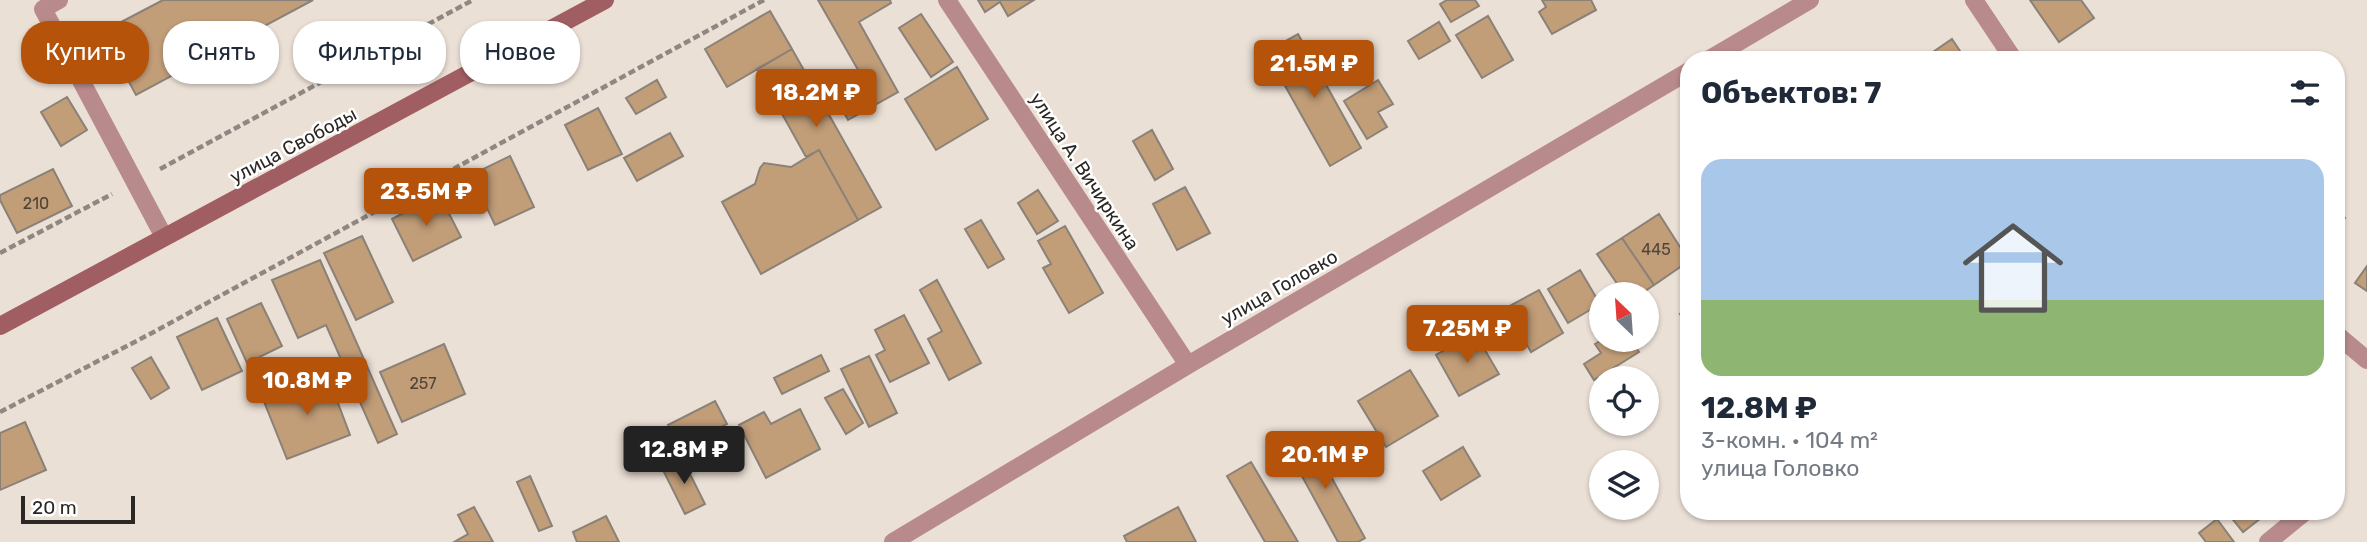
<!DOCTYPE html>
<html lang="ru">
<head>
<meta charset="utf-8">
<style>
	body { margin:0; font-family:Rubik,sans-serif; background:#f2f2f3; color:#1f2937; height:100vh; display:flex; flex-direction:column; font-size:26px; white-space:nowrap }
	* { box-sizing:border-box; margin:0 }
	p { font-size:23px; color:#747a83 }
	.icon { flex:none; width:38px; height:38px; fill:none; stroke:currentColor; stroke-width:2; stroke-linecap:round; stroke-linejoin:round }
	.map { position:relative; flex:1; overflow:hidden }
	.side { position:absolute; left:1680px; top:51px; width:665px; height:469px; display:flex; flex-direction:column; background:#fff; border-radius:28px; box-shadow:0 2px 5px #0004 }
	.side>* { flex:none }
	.top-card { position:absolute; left:21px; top:21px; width:665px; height:63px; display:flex; gap:14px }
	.needle { width:46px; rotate:335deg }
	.tools { position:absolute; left:1589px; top:282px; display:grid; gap:14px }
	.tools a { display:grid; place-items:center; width:70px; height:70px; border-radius:50%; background:#fff; box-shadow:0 2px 5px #0004; font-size:35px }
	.scale { position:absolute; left:21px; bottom:18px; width:114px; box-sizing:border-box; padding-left:7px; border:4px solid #2b2724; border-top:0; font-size:19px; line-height:24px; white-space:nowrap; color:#2b2724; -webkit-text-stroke:5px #fff; paint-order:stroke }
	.price { position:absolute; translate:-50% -60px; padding:0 16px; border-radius:7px; background:#b45309; color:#fff; font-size:23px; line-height:46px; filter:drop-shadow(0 2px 4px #0008) }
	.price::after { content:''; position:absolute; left:50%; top:42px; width:21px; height:16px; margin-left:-10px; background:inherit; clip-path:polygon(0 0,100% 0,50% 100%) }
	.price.current { background:#222; color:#fff }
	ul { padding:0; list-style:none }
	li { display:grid; align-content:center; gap:14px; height:371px; padding:0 21px }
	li+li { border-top:2px solid #e0e1e3 }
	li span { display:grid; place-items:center; height:217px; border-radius:21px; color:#555 }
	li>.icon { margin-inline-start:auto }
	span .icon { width:126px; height:126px; fill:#fffc; stroke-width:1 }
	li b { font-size:30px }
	h2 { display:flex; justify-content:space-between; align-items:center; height:84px; padding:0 21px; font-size:30px }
	.chip { padding:0 24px; border-radius:28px; background:#fff; box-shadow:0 2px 5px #0004; font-size:24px; line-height:63px }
	.chip.current { background:#b45309; color:#fff }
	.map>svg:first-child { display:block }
	.building { fill:#c19d78; stroke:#8a8178; stroke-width:2 }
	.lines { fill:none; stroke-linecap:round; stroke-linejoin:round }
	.path { stroke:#8f8781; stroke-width:4.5; stroke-dasharray:7 3.5; stroke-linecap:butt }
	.service { stroke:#b88a8c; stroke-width:18 }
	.minor { stroke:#b88a8c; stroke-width:18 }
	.secondary { stroke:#a05e62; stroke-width:18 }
	.labels { text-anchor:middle; stroke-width:5; stroke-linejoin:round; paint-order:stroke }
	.number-label { font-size:16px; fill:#504439 }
	.street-label { font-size:19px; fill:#2b2724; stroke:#fff }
</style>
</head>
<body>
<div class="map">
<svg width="2367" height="542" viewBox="0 0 2367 542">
	<rect width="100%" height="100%" fill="#ebe0d6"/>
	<path class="building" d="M163 0H313L136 95 102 32Z
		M818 0H890L891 3 859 22 898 92 848 120 832 91 861 75Z
		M978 0H1034L1008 16 1000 2 985 12Z
		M1447 0H1475L1479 6 1451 22 1440 4Z
		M1542 0H1591L1596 10 1552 34 1539 12 1546 7Z
		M2030 0H2081L2094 18 2059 42Z
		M770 11 792 49 727 87 705 49Z
		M921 14 953 62 931 77 899 28Z
		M1488 16 1513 60 1482 78 1456 35Z
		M1439 22 1450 41 1419 59 1408 41Z
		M1298 34 1361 148 1330 166 1266 52Z
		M1952 39 1966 60H1939L1933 52Z
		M792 49 881 207 858 220 819 150 806 157 757 69Z
		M957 67 988 119 936 150 905 99Z
		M657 80 666 97 636 114 626 98Z
		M1378 80 1393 104 1378 112 1387 127 1367 139 1344 101Z
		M67 97 87 130 61 146 41 112Z
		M598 108 622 154 588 170 565 125Z
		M1152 130 1173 169 1155 180 1133 141Z
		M670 133 683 156 637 181 624 158Z
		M819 150 858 220 761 274 722 202 755 184 760 168 764 163 791 167Z
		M510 156 534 207 495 225 471 175Z
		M53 169 72 206 17 233 0 200V195Z
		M1185 187 1210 233 1177 250 1153 204Z
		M1038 190 1058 221 1037 234 1018 203Z
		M439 194 461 237 413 261 392 219Z
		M2336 211 2345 218 2336 229Z
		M1659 214 1689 261 1654 285 1622 238Z
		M981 220 1004 259 988 268 965 229Z
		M1065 226 1103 293 1069 313 1043 268 1051 264 1038 241Z
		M362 236 393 302 356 320 324 253Z
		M1622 238 1654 285 1641 294H1624L1597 254Z
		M320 260 397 434 378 443 326 325 298 338 272 280Z
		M2367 266V291L2355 283Z
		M1580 270 1600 304 1568 323 1548 289Z
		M937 280 981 363 949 380 928 339 942 331 920 290Z
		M1539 290 1563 333 1531 352 1506 308Z
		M261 303 282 346 247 363 227 319Z
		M1689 309V330L1680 314Z
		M904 315 929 363 890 382 876 355 885 350 875 330Z
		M217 318 242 371 202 390 177 337Z
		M1475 333 1499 374 1459 396 1436 355Z
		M1602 340H1611L1614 344 1621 340H1631L1639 352 1594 380 1584 364 1601 353 1595 344Z
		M444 344 465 394 402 422 380 372Z
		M821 355 829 371 782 394 774 378Z
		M869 356 897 413 869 427 841 369Z
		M151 357 169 388 151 399 132 368Z
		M1410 370 1438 416 1386 447 1358 401Z
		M327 374 350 435 287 459 263 399Z
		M843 389 863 423 846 434 825 398Z
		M715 401 727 424 680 448 668 425Z
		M800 409 820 449 766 478 739 425 764 412 771 424Z
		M25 422 46 470 0 490V433Z
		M1308 435 1365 538 1358 542H1338L1286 447Z
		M1463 447 1480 476 1441 500 1423 471Z
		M682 458 705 504 685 514 662 468Z
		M1251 462 1298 542H1265L1227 476Z
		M530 476 552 526 539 531 517 482Z
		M474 507 493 542H454L468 534 458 515Z
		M1178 507 1196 542H1127L1124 536Z
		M2226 511H2270L2243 532Z
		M606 516 619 542H577L573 532Z
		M2217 519 2234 542H2206L2199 533Z"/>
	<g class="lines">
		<path class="path" d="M160 169 473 0
			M0 253 112 194
			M0 412 150 334 764 0"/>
		<path class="service" d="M59 0 43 9 164 237"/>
		<path class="minor" d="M947 0 1188 365
			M1974 0 2014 60
			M1708 60 1810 0
			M2336 334 2367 360
			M893 542 1188 365 1689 71
			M2268 542 2306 511"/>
		<path class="secondary" d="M0 326 605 0"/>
	</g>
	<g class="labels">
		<g class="number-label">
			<text x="36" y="209">210</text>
			<text x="1656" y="255">445</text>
			<text x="423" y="389">257</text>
		</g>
		<g class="street-label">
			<text transform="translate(293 145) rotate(-28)" y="7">улица Свободы</text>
			<text transform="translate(1085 171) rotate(57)" y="7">улица А. Вичиркина</text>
			<text transform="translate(1279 287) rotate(-30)" y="7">улица Головко</text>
		</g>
	</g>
</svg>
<div class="tools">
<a><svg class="needle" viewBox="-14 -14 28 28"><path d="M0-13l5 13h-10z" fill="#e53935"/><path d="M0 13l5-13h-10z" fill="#747a83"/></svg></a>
<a><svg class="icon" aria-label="locate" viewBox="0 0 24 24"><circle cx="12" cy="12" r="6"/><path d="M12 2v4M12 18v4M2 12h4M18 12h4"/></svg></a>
<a><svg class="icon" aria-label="layers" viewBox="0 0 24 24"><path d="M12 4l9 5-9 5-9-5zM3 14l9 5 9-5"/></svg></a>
</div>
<div class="scale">20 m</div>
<b class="price" style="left:1314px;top:100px">21.5M ₽</b>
<b class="price" style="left:816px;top:129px">18.2M ₽</b>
<b class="price" style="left:426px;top:228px">23.5M ₽</b>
<b class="price" style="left:1467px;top:365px">7.25M ₽</b>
<b class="price" style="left:307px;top:417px">10.8M ₽</b>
<b class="price current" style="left:684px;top:486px">12.8M ₽</b>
<b class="price" style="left:1325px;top:491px">20.1M ₽</b>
<div class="top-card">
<a class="chip current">Купить</a>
<a class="chip">Снять</a>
<a class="chip">Фильтры</a>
<a class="chip">Новое</a>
</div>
<section class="side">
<h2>Объектов: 7<svg class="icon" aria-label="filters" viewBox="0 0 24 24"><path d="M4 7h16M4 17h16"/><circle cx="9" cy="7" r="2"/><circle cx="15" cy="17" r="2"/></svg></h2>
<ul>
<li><span style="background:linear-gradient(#a9c7e8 65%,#8fb573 0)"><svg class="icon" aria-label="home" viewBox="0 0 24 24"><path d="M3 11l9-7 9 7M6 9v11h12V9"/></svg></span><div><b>12.8M ₽</b><p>3-комн. · 104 m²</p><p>улица Головко</p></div></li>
</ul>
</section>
</div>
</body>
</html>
